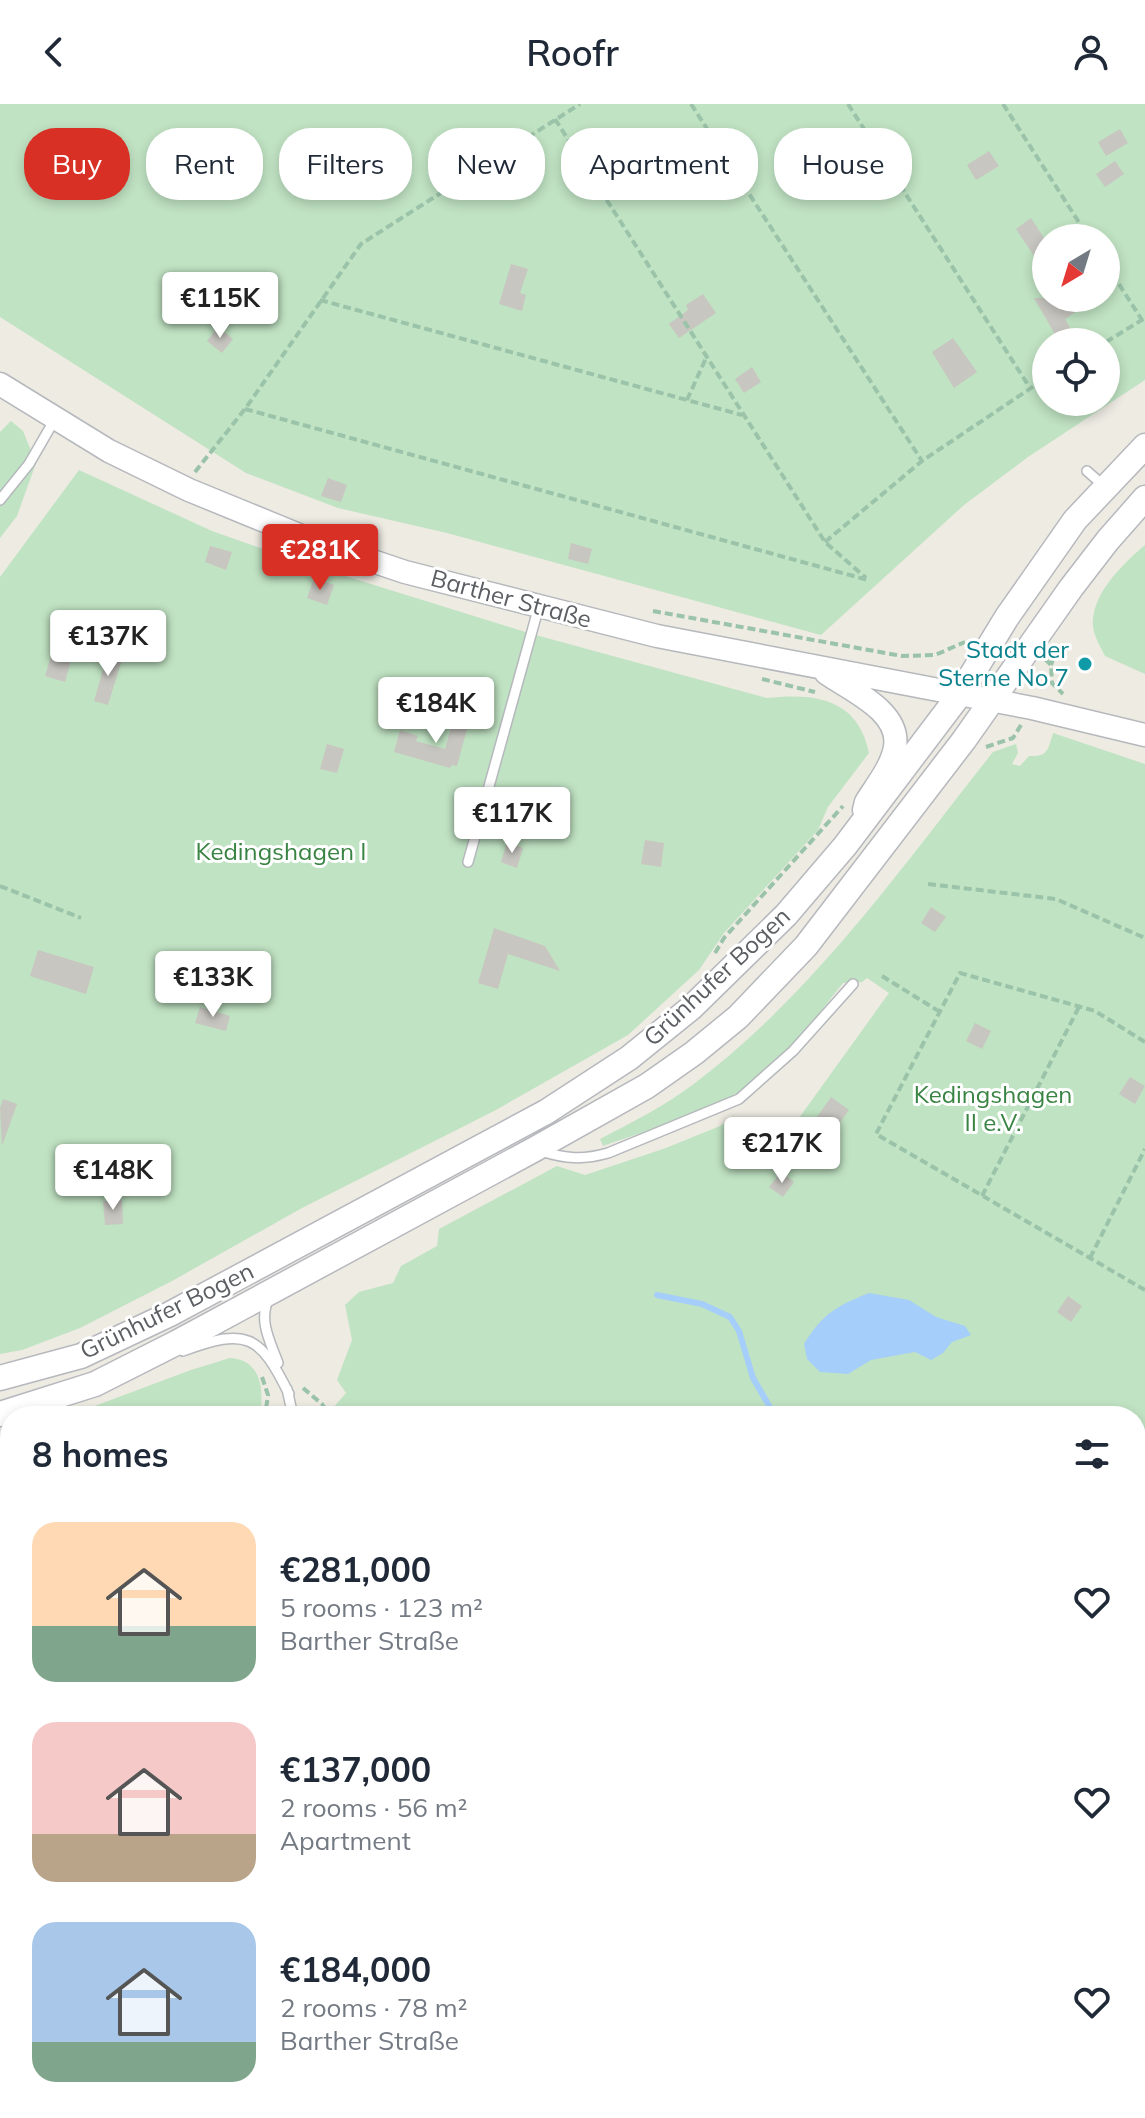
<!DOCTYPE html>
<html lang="en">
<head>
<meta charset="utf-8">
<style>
	body { margin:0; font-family:Mulish,sans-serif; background:#f6f6f7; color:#1f2937; height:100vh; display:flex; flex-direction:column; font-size:30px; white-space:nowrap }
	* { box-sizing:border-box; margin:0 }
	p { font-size:26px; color:#747a83 }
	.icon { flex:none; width:44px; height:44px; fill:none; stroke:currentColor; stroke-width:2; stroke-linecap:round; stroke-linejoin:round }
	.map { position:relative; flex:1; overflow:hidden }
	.details { position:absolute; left:0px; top:1302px; width:1146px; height:712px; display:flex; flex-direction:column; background:#fff; border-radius:32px 32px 0 0; box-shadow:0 4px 12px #0003 }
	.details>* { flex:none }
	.top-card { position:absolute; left:24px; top:24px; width:1098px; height:72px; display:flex; gap:16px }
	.needle { width:52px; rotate:218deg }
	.controls { position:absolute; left:1032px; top:120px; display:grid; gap:16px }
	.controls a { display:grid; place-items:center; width:88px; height:88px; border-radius:50%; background:#fff; box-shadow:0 4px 12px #0003; font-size:40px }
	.price { position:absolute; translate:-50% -68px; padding:0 18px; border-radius:8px; background:#fff; color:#222; font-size:26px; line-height:52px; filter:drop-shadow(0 2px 4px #0008) }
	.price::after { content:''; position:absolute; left:50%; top:48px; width:24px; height:18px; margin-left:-12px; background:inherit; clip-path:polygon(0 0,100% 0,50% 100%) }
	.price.current { background:#d93025; color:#fff }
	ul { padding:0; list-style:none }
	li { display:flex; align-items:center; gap:24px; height:200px; padding:0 32px }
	li span { display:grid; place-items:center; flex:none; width:224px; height:160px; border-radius:24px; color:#555 }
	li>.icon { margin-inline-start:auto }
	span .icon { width:96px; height:96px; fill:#fffc; stroke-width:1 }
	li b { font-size:34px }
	h2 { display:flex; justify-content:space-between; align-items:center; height:96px; padding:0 32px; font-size:34px }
	.tag { padding:0 28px; border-radius:32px; background:#fff; box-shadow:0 4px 12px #0003; font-size:28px; line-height:72px }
	.tag.current { background:#d93025; color:#fff }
	header { display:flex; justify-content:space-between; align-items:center; height:104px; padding:0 32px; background:#fff; font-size:36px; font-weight:600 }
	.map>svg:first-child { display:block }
	.commercial { fill:#fcf6d8 }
	.green { fill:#c0e3c3; fill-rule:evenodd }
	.water { fill:#a5cefa }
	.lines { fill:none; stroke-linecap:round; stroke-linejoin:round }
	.stream { stroke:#a5cefa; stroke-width:6 }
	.building { fill:#c8c6c0 }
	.service-casing { stroke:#b5b8bc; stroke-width:12 }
	.tertiary-casing { stroke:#b5b8bc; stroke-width:25 }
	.secondary-casing { stroke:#b6b8be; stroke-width:27 }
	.path { stroke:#9ac3a9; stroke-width:4; stroke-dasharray:8 4; stroke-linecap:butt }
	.service { stroke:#fff; stroke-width:9 }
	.tertiary { stroke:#fff; stroke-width:22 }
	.secondary { stroke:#fff; stroke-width:24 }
	.culture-dot { fill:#0f9aa8; stroke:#fff; stroke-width:3 }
	.labels { text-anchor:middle; stroke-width:6; stroke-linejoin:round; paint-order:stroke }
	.street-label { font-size:24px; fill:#5b5e62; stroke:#fff }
	.culture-label { font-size:24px; fill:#0d838f; stroke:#fff; text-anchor:end }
	.park-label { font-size:24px; fill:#398343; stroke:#fff }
</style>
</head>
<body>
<header><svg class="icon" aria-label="back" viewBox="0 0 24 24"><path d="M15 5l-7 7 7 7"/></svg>Roofr<svg class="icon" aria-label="person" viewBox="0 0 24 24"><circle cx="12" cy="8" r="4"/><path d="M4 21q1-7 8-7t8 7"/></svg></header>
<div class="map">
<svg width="1145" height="2014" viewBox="0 0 1145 2014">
	<rect width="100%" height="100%" fill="#edebe2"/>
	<path class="commercial" d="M0 1700 10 1701V2004H439L438 2014H0Z"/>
	<path class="green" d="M0 0H1145V276L1028 353 964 401 821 531 447 429 338 404 246 369 0 213ZM1046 134H1106V194H1046ZM1046 238H1106V298H1046Z
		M11 317 23 327 36 359 17 412 0 434V328Z
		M79 366 212 427 297 457 532 530 767 594C814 589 858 594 869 649L828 703 818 726 724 829 699 866 628 931 494 1007 302 1104 172 1177 80 1224 22 1246 0 1250V473Z
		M1145 441V570L1105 552C1101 544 1094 532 1093 523 1090 491 1123 460 1145 441Z
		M1053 629 1145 660V2014H746L747 2004H1136V1312H337L333 1304 346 1289 337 1276 352 1236 345 1201 359 1188 393 1179 401 1162 437 1142 439 1125 557 1062 585 1071 666 1044 720 1022 733 1012 781 1039 889 889 867 874 862 878 843 879C814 915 786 957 747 983 704 1011 650 1025 603 1042L600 1035C633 1018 666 1001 695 979 814 889 901 764 993 648L1016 640 1018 649 1012 660 1020 662 1029 652C1048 653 1048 646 1053 629Z
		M230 1254C262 1256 264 1286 260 1312H68L191 1266Z
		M10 1329V1439L0 1443V1332Z
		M0 1509 10 1516V1589L0 1575Z
		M439 2004H711L707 2005 698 2014H438Z"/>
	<path class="water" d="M869 1189 909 1196 936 1213 965 1222 971 1231 952 1238 943 1249 931 1256 915 1248 871 1256 848 1270 820 1268 807 1255 804 1240C823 1209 837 1202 869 1189Z"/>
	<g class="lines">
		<path class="stream" d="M657 1191 702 1200 730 1213 739 1227 753 1274 775 1312
			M816 1312C829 1303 843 1303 856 1312
			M1136 1402 1144 1405 1145 1409"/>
	</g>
	<path class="building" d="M1120 25 1128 39 1106 52 1098 38Z
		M989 47 999 62 976 76 967 61Z
		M1115 57 1124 70 1105 83 1096 70Z
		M219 65 238 66 237 84 218 83Z
		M1031 114 1046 137V144L1034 152 1016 125Z
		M511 160 528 165 520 189 526 191 522 207 499 200Z
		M703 190 716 209 679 234 669 220 688 206 686 201Z
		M1034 194H1097L1065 215 1070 224 1056 232Z
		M218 223 233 235 222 249 207 237Z
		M953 234 977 268 954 284 932 248Z
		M752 263 761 278 744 289 735 275Z
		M328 374 347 381 341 398 321 392Z
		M571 439 592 445 588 460 568 455Z
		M210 442 232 448 226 466 205 458Z
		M314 474 334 481 327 501 307 494Z
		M58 529 77 534 65 578 45 572Z
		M108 548 123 552 108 601 94 597Z
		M455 610 470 614 457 662 452 661 450 664 394 648 400 626 418 632 416 637 445 645Z
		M327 640 344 645 337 669 320 665Z
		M645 736 664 739 661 763 641 760Z
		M507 738 523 744 517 764 501 758Z
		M931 803 946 813 935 828 921 819Z
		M494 824 545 842 560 867 508 850 498 885 478 879Z
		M38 846 94 863 86 890 30 872Z
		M200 903 230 912 226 927 195 919Z
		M975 919 991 927 982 945 966 937Z
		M1130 973 1145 982 1135 1000 1119 990Z
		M831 993 849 1006 838 1021 834 1018 813 1047 800 1037Z
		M3 995 17 1000 2 1042 0 1004Z
		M781 1068 794 1078 783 1093 769 1083Z
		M122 1096 123 1120 105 1121 103 1097Z
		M1068 1192 1082 1202 1071 1218 1057 1208Z"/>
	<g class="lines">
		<defs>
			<path id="service" d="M1087 367 1104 382
				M0 396 29 360 55 315
				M468 758 539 502
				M541 1047C566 1055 583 1056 608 1049L739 995 793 947 853 880
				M269 1194C258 1216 270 1237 278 1259
				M183 1247C247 1223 260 1231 289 1290
				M287 1285 293 1312
				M0 1464 10 1455
				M0 1494 10 1503
				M0 1649 10 1647
				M0 1683H10
				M0 1729 10 1728
				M190 2014 194 2004"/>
			<path id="tertiary" d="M0 280 109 347 189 386 316 438 405 468 657 532 1032 604 1145 631
				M826 569C850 586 901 607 895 643 892 662 876 682 866 698L864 706"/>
			<path id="secondary" d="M0 1274 81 1252 170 1210 546 1008 629 954 691 904 786 811 845 742 960 590 1007 513 1075 416 1145 342
				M0 1310 95 1280 176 1239 535 1045 647 982 694 949 738 913 806 842 964 636 1071 484 1108 436 1145 394"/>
		</defs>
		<use href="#service" class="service-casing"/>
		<use href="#tertiary" class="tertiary-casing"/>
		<use href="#secondary" class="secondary-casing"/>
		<path class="path" d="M691 0 922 357
			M848 0 1030 284
			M1003 0 1089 134
			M555 15 825 438 866 474
			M1106 160 1142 216
			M320 196 742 311
			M1106 238 1145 214
			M687 296 706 254
			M245 305 868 476
			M195 368 245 305 361 140 580 0
			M825 438 922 357 1046 274
			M653 507 902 552 935 551 965 538
			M1045 555 1051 561 1052 579 1063 590
			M1051 561 1057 544
			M762 575 815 588
			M986 643 1013 634 1021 621
			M928 780 1056 795 1145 834
			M0 782 81 814
			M715 849 724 834 843 702
			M882 872 940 908
			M1145 938 1095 907 960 869 876 1030 1145 1186
			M982 1092 1079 903
			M1090 1154 1145 1045
			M262 1273 268 1291 265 1312
			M303 1284 322 1300 330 1312
			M0 1606 10 1620"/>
		<use href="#service" class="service"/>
		<use href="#tertiary" class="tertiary"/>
		<use href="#secondary" class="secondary"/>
	</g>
	<circle class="culture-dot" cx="1085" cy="560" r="8"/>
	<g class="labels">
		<g class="street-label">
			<text transform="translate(511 495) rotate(15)" y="8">Barther Straße</text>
			<text transform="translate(717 873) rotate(-43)" y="8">Grünhufer Bogen</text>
			<text transform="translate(167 1207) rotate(-26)" y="8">Grünhufer Bogen</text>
		</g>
		<g class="culture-label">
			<text x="1069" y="554">Stadt der<tspan x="1069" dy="28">Sterne No 7</tspan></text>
		</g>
		<g class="park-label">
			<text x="281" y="756">Kedingshagen I</text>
			<text x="993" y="999">Kedingshagen<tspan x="993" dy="28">II e.V.</tspan></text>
		</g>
	</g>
</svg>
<div class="controls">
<a><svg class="needle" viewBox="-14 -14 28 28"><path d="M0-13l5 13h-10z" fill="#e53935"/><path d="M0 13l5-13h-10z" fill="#747a83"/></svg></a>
<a><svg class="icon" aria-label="locate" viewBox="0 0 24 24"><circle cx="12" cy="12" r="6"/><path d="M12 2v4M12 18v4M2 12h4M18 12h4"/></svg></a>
</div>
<b class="price" style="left:220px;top:236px">€115K</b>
<b class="price current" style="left:320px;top:488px">€281K</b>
<b class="price" style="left:108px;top:574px">€137K</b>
<b class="price" style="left:436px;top:641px">€184K</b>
<b class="price" style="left:512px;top:751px">€117K</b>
<b class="price" style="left:213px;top:915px">€133K</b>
<b class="price" style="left:782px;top:1081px">€217K</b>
<b class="price" style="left:113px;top:1108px">€148K</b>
<div class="top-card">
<a class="tag current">Buy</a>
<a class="tag">Rent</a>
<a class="tag">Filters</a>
<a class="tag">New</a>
<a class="tag">Apartment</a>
<a class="tag">House</a>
</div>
<section class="details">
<h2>8 homes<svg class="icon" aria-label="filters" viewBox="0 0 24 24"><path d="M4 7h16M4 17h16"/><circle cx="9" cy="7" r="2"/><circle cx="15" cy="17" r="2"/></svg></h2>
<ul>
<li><span style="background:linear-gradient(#ffd9b3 65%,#7fa58c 0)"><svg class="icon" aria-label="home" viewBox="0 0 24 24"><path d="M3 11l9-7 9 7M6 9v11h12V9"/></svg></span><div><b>€281,000</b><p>5 rooms · 123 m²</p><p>Barther Straße</p></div><svg class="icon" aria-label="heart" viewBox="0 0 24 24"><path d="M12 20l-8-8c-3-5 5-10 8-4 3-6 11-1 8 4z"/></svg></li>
<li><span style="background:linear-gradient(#f6c9c9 70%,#b9a48a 0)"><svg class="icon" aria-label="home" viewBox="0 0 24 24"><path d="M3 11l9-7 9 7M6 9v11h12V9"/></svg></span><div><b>€137,000</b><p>2 rooms · 56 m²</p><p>Apartment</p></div><svg class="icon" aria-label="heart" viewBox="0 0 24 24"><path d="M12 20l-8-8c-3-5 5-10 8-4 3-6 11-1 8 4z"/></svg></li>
<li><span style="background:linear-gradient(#a9c7e8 75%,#7fa58c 0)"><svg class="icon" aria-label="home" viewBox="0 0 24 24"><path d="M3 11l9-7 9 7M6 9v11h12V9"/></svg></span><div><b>€184,000</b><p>2 rooms · 78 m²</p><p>Barther Straße</p></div><svg class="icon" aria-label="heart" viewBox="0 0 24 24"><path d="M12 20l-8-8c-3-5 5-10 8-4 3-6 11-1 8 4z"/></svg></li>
</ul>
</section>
</div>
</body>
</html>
